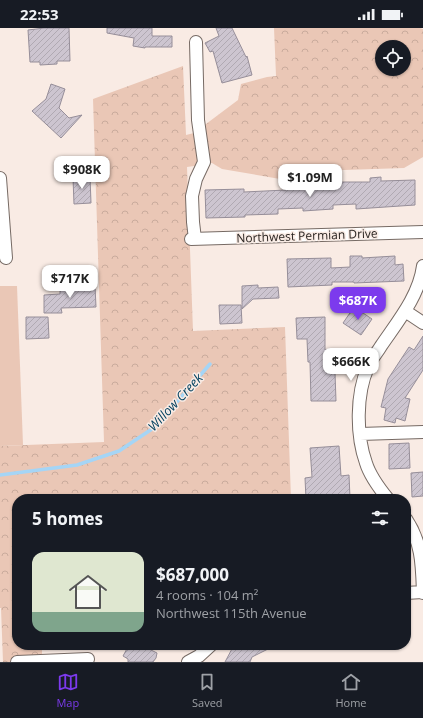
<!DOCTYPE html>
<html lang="en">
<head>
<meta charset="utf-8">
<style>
	body { margin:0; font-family:"Open Sans",sans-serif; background:#20242c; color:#f1f3f6; height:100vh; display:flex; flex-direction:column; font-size:15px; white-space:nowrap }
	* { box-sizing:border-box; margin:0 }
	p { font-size:13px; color:#9ea1a6 }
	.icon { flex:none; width:22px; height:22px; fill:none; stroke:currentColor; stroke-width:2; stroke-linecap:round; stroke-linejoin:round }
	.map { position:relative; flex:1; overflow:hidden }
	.sheet { position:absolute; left:12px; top:466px; width:399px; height:156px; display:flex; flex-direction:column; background:#171b24; border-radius:16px; box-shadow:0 1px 3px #0004 }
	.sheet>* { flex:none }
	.buttons { position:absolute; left:375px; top:12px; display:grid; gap:8px }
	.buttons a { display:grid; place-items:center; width:36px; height:36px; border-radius:50%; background:#171b24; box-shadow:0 1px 3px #0004; font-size:20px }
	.price { position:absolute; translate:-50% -34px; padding:0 9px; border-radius:8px; background:#fff; color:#222; font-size:13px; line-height:26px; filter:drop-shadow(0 1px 2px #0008) }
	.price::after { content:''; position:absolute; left:50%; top:24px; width:12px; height:9px; margin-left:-6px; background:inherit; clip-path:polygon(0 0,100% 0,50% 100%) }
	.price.selected { background:#7c3aed; color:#fff }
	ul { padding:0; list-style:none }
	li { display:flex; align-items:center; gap:12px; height:100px; padding:0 20px }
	li span { display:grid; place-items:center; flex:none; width:112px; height:80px; border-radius:12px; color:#555 }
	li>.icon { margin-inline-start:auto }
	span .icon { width:48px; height:48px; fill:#fffc; stroke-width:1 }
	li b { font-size:17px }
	h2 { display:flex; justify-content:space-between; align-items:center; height:48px; padding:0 20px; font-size:17px }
	.status { display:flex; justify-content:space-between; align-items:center; height:28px; padding:0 20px; background:#171b24; direction:ltr }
	.status svg { height:11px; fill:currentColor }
	.tabs { display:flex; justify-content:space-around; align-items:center; height:56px; border-top:1px solid #363941; background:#171b24; font-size:11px; color:#9ea1a6 }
	.tabs a { display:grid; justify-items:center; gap:2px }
	.tabs .selected { color:#7c3aed }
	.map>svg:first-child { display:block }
	.green { fill:#eac7b6 }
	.forest { fill:url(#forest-crowns); fill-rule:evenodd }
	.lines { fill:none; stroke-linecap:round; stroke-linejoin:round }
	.stream { stroke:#a5d5f6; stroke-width:3.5 }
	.building { fill:url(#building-hatch); stroke:#968e99 }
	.minor-casing { stroke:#766a64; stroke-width:14 }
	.minor { stroke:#fff; stroke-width:12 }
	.labels { text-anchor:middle; stroke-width:3; stroke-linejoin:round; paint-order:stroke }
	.street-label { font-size:12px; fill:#292421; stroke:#f9ebe4 }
	.water-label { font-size:13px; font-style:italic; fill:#00405f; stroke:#f9ebe4 }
</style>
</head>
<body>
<div class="status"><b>22:53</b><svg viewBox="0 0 49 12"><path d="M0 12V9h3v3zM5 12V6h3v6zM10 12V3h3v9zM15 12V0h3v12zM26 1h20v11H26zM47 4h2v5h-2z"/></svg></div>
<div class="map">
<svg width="423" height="634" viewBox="0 0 423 634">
	<defs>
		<pattern id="forest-crowns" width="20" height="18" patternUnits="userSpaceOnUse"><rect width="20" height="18" fill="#eac7b6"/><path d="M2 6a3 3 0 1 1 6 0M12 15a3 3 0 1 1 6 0" fill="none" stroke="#c9ab9c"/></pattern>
		<pattern id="building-hatch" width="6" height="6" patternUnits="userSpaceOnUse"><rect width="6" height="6" fill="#cdc5d0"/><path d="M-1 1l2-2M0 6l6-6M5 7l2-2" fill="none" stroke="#b0a9b2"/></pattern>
	</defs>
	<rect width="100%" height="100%" fill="#f9ebe4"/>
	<path class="green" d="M0 258H17L23 417 0 418Z"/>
	<path class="forest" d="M274 0H420L423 1V129L404 140 315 143 297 148 280 151 222 141 212 135H209L208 136 187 139 193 303 285 299 291 471H17V617H42V634H3L1 580H0V418L104 414 93 71 183 38 186 107 194 105 238 72 241 56 267 49 276 48ZM382 19H404V41H382Z"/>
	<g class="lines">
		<path class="stream" d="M0 447 77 437 119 423 155 399 210 336"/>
	</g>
	<path class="building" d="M44 0H69L70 33H57V36L40 37V34H30L28 2Z
		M107 0H152V8H172V19H145V20L133 18 134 10 107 5Z
		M216 0H232L246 29 247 28 252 47 222 55 213 23 210 24 205 15 219 8Z
		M51 56 65 61 59 80 69 90 82 87 61 110 32 83 46 71Z
		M90 149 91 175 74 176 73 150Z
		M381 149V153L415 152V177L356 181V176L333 177V181L303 183V180L278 181V186L245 187V189L206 190 205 162 244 161V164L286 162V159L320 157V154H370V150Z
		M350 228H362V230L395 228V237L403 236 404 253 354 255V254H332V257L288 259 287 231 331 230V240L350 239Z
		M258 257V260L278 259 279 270 253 271 242 281V258Z
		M95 258 96 279 61 280 62 285H44V267L60 266V259Z
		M219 277H241L242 295 220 296Z
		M354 279 372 291 361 307 343 295Z
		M26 289H48L49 310 26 311Z
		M325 289V322L344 321 345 345H335L336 373H311L310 334H308L307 311H297L296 290Z
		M423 308V342L405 370 410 371 405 393 396 390 395 395 384 392 386 380 381 379 388 351 409 319 414 322Z
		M409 415 410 440 389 441V416Z
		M339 418 341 448 349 447 350 470 306 471 305 450 312 449 310 420Z
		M423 444V468L412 469 411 445Z
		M129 617H141L157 625 156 630 153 634H128V631L123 628Z
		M234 617H276L252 629 250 634H225Z"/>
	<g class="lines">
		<defs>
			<path id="minor" d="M0 150 6 230
				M191 211 423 204
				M195 211 193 194 192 168 196 151 204 134 198 92 196 14
				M405 283 423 295
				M360 406 423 404
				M388 471C379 460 370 448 366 435 356 407 356 366 368 339 371 331 377 325 381 318 398 293 419 268 423 238
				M406 491C422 515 422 536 423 565
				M406 565 423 564
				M17 634 88 631
				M188 634 199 628 211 617"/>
		</defs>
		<use href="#minor" class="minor-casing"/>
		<use href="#minor" class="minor"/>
	</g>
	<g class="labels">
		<g class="street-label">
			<text transform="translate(307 208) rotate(-2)" y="4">Northwest Permian Drive</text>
		</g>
		<g class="water-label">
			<text transform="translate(175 374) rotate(-47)" y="5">Willow Creek</text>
		</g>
	</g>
</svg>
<div class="buttons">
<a><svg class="icon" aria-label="locate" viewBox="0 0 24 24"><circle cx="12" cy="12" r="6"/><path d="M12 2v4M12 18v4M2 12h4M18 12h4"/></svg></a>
</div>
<b class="price" style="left:82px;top:162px">$908K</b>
<b class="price" style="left:310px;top:170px">$1.09M</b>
<b class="price" style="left:70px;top:271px">$717K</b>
<b class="price selected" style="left:358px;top:293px">$687K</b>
<b class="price" style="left:351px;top:354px">$666K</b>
<section class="sheet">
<h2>5 homes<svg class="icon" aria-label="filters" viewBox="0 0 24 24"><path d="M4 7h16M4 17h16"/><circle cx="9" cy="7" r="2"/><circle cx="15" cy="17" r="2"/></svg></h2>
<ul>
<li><span style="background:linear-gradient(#dfe7d0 75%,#7fa58c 0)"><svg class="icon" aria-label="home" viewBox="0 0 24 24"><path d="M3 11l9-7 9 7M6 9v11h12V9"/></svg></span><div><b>$687,000</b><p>4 rooms · 104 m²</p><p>Northwest 115th Avenue</p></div></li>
</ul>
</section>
</div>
<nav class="tabs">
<a class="selected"><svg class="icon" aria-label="map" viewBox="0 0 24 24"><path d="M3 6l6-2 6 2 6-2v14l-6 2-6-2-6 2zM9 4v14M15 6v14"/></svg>Map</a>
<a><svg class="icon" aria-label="saved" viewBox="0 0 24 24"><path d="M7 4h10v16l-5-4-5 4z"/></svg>Saved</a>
<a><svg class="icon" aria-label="home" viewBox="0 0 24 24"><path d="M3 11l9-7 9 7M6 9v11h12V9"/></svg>Home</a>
</nav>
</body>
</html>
